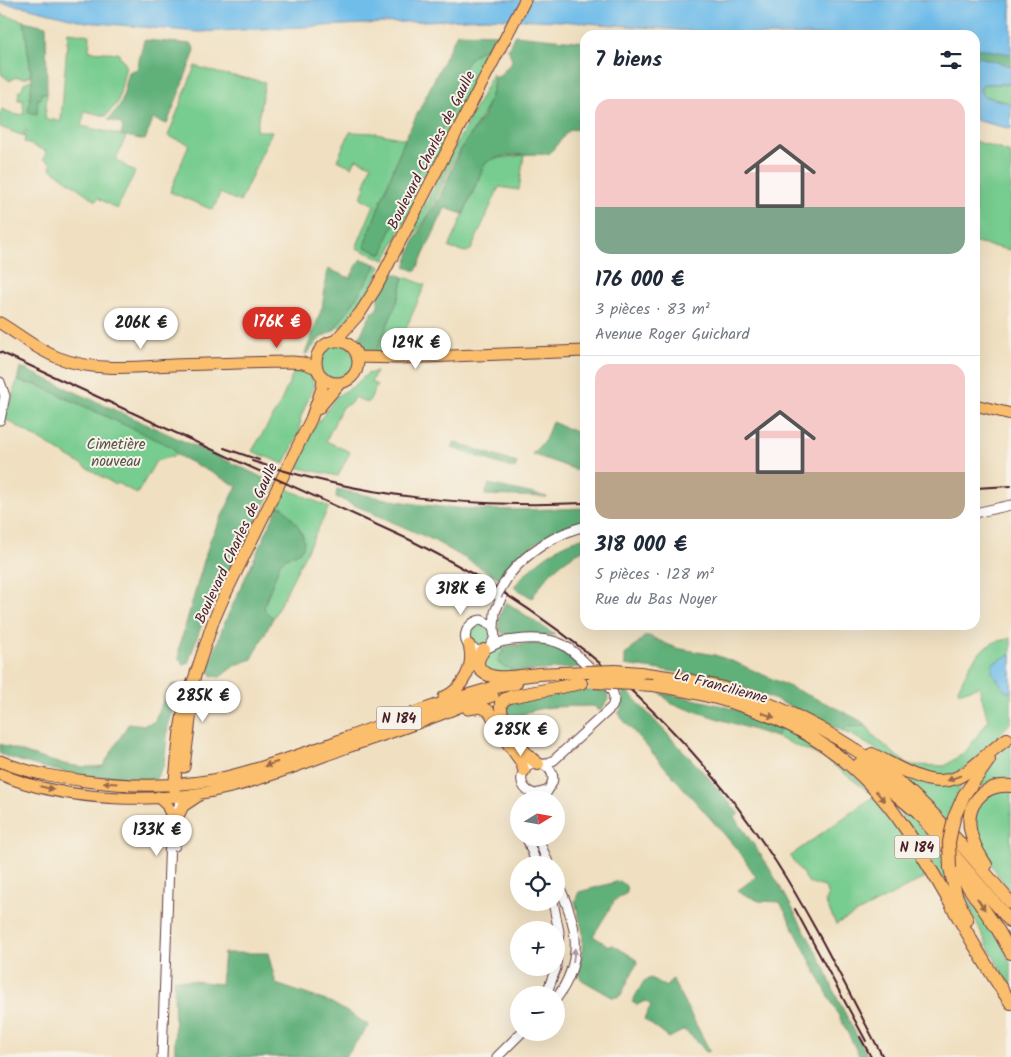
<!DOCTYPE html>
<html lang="fr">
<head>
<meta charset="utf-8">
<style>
	body { margin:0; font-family:Kalam,sans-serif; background:#f6f6f7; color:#1f2937; height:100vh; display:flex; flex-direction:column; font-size:19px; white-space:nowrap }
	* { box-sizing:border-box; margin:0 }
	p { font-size:16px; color:#747a83 }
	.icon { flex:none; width:28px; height:28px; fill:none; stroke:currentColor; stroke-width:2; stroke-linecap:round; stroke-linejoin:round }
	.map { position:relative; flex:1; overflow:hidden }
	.sheet { position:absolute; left:580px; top:30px; width:400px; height:600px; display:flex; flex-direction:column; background:#fff; border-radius:15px; box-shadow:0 5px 20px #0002 }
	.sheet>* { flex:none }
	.needle { width:32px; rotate:79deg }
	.fabs { position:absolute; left:510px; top:791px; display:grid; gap:10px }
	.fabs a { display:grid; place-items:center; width:55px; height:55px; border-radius:50%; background:#fff; box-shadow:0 5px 20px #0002; font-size:25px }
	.price { position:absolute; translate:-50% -42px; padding:0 11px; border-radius:18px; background:#fff; color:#222; font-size:16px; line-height:32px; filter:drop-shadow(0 1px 2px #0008) }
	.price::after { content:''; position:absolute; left:50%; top:30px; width:15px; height:11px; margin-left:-8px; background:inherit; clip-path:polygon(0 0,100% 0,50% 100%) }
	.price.active { background:#d93025; color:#fff }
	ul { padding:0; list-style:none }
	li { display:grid; align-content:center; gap:10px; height:265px; padding:0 15px }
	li+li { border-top:1px solid #e0e1e3 }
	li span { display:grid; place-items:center; height:155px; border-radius:15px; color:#555 }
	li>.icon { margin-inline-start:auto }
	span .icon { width:90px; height:90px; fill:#fffc; stroke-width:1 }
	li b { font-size:21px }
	h2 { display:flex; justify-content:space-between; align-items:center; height:60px; padding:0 15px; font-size:21px }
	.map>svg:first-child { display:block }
	.green { fill:#77cc8f; stroke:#60765d }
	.forest { fill:#61b07a; stroke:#566852 }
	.water { fill:#71bdea; stroke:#5e6e8a }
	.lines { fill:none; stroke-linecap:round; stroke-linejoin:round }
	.minor-casing { stroke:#633c42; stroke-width:11 }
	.major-casing { stroke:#633c42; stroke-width:13 }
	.highway-casing { stroke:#633c42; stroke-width:14 }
	.minor { stroke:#fff; stroke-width:9 }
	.major { stroke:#fabe6d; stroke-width:11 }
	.highway { stroke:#fabe6d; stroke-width:12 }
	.rail { stroke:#4a1f2b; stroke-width:2 }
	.minor-bridge-casing { stroke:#633c42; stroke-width:11; stroke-linecap:butt }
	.highway-bridge-casing { stroke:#633c42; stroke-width:14; stroke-linecap:butt }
	.minor-bridge { stroke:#fff; stroke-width:9 }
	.highway-bridge { stroke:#fabe6d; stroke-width:12 }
	.oneway { fill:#996749 }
	.oneway2 { fill:#ae9aa0 }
	.labels { text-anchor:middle; stroke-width:4; stroke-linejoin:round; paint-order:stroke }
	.shield { fill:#f7f3e8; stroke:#7e5f64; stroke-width:1 }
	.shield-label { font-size:14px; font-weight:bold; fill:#4a1f2b }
	.street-label { font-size:15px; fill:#4a1f2b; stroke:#f7f3e8 }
	.park-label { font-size:15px; fill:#585349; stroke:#f7f3e8 }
</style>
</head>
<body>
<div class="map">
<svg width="1011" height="1057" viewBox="0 0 1011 1057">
	<rect width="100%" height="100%" fill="#f7f3e8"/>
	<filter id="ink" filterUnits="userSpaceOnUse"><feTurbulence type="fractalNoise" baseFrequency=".02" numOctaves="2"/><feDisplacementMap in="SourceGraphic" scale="10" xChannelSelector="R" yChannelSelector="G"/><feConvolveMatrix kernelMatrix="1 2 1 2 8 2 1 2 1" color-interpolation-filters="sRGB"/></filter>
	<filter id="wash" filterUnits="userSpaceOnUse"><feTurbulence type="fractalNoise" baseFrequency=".0096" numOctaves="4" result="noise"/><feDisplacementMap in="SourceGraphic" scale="20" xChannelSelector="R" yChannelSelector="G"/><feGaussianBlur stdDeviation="1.12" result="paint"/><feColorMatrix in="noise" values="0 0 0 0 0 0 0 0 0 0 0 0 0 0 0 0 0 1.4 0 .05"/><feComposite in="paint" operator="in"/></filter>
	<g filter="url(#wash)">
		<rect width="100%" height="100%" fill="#f0e0c1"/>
		<path class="green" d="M0 14 24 21 31 75 25 78 16 77 10 81 1 74Z
			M68 32 90 35 89 51 118 53 126 65 118 102 106 116 85 111 81 126 126 136 116 160 135 172 117 209 98 198 96 201 50 168 52 163 44 159 46 151 24 142 27 131 25 130 24 136 0 127V114L2 109 16 115 24 114 23 100H18L19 91 22 89 24 83 31 80 38 99 41 93H47L45 119 61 121Z
			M491 45H497C493 53 483 57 481 65L484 69 385 260 356 248 374 205 361 198C366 187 366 176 371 165L356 159 352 167 337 160 350 132 376 133 405 139 365 243 385 249V242L400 210 422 164 434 147 460 90 463 70 469 59 478 52Z
			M195 66 218 73 265 82 256 131H272L240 202 220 193 213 210 170 192 189 144 168 136Z
			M493 74C498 103 463 142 451 166 441 185 435 204 424 222 416 234 407 242 399 255Z
			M984 84H1011V104L982 95 980 89Z
			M975 141 1011 153V250L975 243Z
			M524 155 519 190 499 187 471 250 466 252 449 248 485 164 491 159Z
			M375 264 381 267 371 288 342 327H338L333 331 349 309 375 268Z
			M404 277 425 285 396 351 375 354 397 302Z
			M319 362a18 18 0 1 1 36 0a18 18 0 1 1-36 0Z
			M296 367 309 371 314 385 300 419 301 422 299 426 300 432 284 464 252 451 278 408Z
			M376 372 371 382 377 385 368 403 354 397 351 403 342 407 326 441 350 452 338 476 295 467 314 428 337 396 354 386 367 374Z
			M17 381 38 385 173 447 177 455 156 461 137 494 118 483 116 485 5 419 11 400 13 397 12 396Z
			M285 488 329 507 273 618 265 610 264 606 280 563 283 559 301 550 303 536 283 507H278C281 500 281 494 285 488Z
			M469 635a11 11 0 1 1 22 0a11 11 0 1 1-22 0Z
			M1011 637V722L973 762 957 773 935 777 897 762 844 730 845 726H867L873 735 898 757 909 765 945 766 966 751 988 721 979 686 959 693 958 689C966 672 974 652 993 643 999 640 1005 641 1011 637Z
			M507 646 500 655 499 664 516 672 501 673 485 670 483 657C489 650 498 647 507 646Z
			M782 727C834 752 870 785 903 833 912 846 920 862 928 876L836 924 825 902 828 897 825 887 809 883 790 856 874 796 823 757 776 737Z
			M1011 740V781L982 786 974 792 984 775Z
			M885 763 919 781H963L954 802 948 824Z
			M1011 791V892C995 871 963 831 980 804 983 799 990 794 995 792 1000 791 1006 791 1011 791Z
			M886 792 906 811 925 832 944 856 948 888Z
			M962 889 1003 946 1011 965V986C991 956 976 922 962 889Z"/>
		<path class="forest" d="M24 21 46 26 47 93H41V99H38L37 114 28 112 32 81Z
			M457 33 502 34 497 45H491L478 52 469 59 463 70 460 90 434 147 422 164 400 210 386 242 384 253 381 254 365 247V243L405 139Z
			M515 35 585 42V124L580 129 569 130 549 154C532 155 497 152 485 164L463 214 445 208 416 271 405 267 415 239 437 202 460 151 483 117 492 92 495 77H498L511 63 512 60 508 48Z
			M144 40 192 44 195 51 167 124 153 119 145 140 121 135 123 128 120 123 108 120 121 104 129 72 137 69Z
			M975 48 1011 54V66L975 56Z
			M362 259 375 264V268L349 309 333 331 320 338 308 353 305 354 322 308 328 269 350 278 360 260Z
			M391 272 404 277 397 302 375 354H366L359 338 372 312H375L378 306V297Z
			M20 367 245 469 275 484 219 597 206 613 188 663 184 665 179 660V648L210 540 237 486 177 455 172 447 38 385 17 381Z
			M552 422 576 432 585 430V473L532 454 545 440Z
			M454 442 517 463 515 469 452 448Z
			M489 484 547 497 485 495Z
			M337 489C364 495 390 500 416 504 472 512 529 510 585 508V521C550 530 521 550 499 578L433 540 336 497Z
			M278 507H283C290 516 313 540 300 551 293 556 285 557 280 563L264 606 265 610 273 618 252 659 234 666 220 677 212 676 209 668 223 626Z
			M585 537V549C561 560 546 575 532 598L514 587C532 564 556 545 585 537Z
			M506 602 555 635 508 637C492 631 500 613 506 602Z
			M645 636H649L676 648 715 655 737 663 832 706 861 721 867 726 845 727 844 730 849 734 783 703 752 690 698 675 625 665V655Z
			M535 643C556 644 567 653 581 667L516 672 499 664 498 659 507 646Z
			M178 684 168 727 164 765 155 780C99 779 53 774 0 754V744C31 755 71 771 103 766L129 723 144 725 154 722 167 692 172 685Z
			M604 690 607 693 608 699 602 710H597L596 707 592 706C571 707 547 705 528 712 521 715 518 723 509 725L507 703 564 691Z
			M621 690H626L706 775 739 814 735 818 763 858 784 893 825 968 835 994 868 1057H860L780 902 759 901 737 891 756 877 743 857 725 835 618 714C624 706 625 699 621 690Z
			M660 693C702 700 743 709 782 727L776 737 672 704Z
			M620 881 626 886 627 893 615 900 593 936 609 946 613 945 636 959 637 963 621 995 617 997H612L582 980 578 974 582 953 583 933 575 901 579 892Z
			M224 953H268L276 984 332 1003 369 1025 345 1057H175L174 979 221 984Z
			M651 978 666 987 672 979 710 1051 706 1052 695 1039 684 1030 669 1038 644 1019 651 1005 645 1001 637 1005 632 1002 644 981Z"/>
		<path class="water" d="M0 0H1011V54L975 48V35H709L692 31 561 21 486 18 199 32 86 22 26 7 0 3Z
			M975 56 1011 66V84H984L981 87 980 91 984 96 1011 104V129L975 120Z
			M1011 654V692H1006L992 672 993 663Z"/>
	</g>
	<g filter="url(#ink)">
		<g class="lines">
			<defs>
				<path id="minor" d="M0 382 5 396 0 420
					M975 513 1011 505
					M509 575C528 551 556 534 585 526
					M494 629 495 612 502 596
					M490 646C496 639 496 632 491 625L481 620C465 622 458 644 476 650 484 652 490 646 498 643 506 640 516 640 525 639 563 637 570 648 595 673
					M544 765 554 760 612 707C617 696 612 689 604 682
					M542 800C545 793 552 787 553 779 553 774 550 769 546 766 526 753 509 787 535 794L546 791
					M527 838 537 865
					M538 838 549 865
					M175 846 180 796
					M556 880C577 922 586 958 556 999
					M553 902 559 932 556 965
					M546 995 556 968
					M162 1057 171 809
					M497 1057 522 1032"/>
				<path id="major" d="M0 323C20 335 37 350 59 358 95 372 136 367 173 365 213 364 253 362 292 362L303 363 317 368
					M335 341 360 313 376 288 525 0
					M316 362a21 21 0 1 1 42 0a21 21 0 1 1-42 0Z
					M357 357 399 358 585 351
					M975 405 1011 414
					M318 409 340 383
					M444 697C463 689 475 666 469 645
					M468 709 481 707 489 711 506 741 521 762 524 771
					M0 761C27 773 56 777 85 781 125 786 173 787 213 780 251 772 287 759 322 747 378 726 434 704 491 688
					M184 767 193 696
					M0 774C65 802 163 805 231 787 270 777 307 762 345 748 385 734 427 721 466 704L493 696
					M174 790 180 730 186 697 193 682 213 622 223 599 311 419 322 388 323 377
					M158 797 167 805 171 814
					M178 816 183 806 198 796"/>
				<path id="highway" d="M484 650C480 655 476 661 479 667 487 684 523 675 538 674 554 673 570 673 585 672
					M640 673C676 678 711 683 745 695 809 717 870 754 920 801 953 832 981 869 1011 903
					M653 685C759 701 843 736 905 828 943 884 971 947 1011 1003
					M491 688 516 683
					M872 754C901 768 937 796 968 771 981 760 993 749 1007 739
					M538 764C523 753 498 722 501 703L505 699 510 697 581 683
					M859 764 918 813 1011 922
					M954 818 964 795 989 760
					M986 865C972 844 959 814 982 794 990 787 1001 785 1011 786
					M950 868 956 895 967 920
					M956 869 998 930 1011 953"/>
			</defs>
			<use href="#minor" class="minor-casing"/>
			<use href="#major" class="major-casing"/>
			<use href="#highway" class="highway-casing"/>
			<use href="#minor" class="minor"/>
			<use href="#major" class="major"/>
			<use href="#highway" class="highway"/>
			<path class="rail" d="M0 352 157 424
				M152 422 410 540C561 615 684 720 776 862 816 924 848 992 883 1057
				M224 448 259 460
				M252 461C362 497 470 508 585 503
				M975 488 1011 486
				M795 909 866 1041
				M860 1037 871 1057"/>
			<defs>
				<path id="minor-bridge" d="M497 595 509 575"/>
				<path id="highway-bridge" d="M585 672 615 671 640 673
					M594 682 653 685
					M950 868 949 842 954 818"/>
			</defs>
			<use href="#minor-bridge" class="minor-bridge-casing"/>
			<use href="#highway-bridge" class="highway-bridge-casing"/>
			<use href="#minor-bridge" class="minor-bridge"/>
			<use href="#highway-bridge" class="highway-bridge"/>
		</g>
		<defs><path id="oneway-solid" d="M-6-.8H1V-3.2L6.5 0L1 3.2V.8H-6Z" transform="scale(1.25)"/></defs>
		<g class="oneway">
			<use href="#oneway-solid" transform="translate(768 715) rotate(21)"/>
			<use href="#oneway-solid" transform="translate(271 764) rotate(163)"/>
			<use href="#oneway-solid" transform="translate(954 778) rotate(159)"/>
			<use href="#oneway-solid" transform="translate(110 783) rotate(-176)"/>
			<use href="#oneway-solid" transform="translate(47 788) rotate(13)"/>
			<use href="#oneway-solid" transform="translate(880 796) rotate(50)"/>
			<use href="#oneway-solid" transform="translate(981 904) rotate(56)"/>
		</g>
		<use class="oneway2" href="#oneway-solid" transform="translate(574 955) rotate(-82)"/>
	</g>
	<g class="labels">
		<g class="shield">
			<rect x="376.5" y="706.5" width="45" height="23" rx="4"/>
			<rect x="894.5" y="835.5" width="45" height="23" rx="4"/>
		</g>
		<g class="shield-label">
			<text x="399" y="723">N 184</text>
			<text x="917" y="852">N 184</text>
		</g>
		<g class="street-label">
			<text transform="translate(431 150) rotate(-63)" y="5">Boulevard Charles de Gaulle</text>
			<text transform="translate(236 543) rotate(-65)" y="5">Boulevard Charles de Gaulle</text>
			<text transform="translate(721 686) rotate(15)" y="5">La Francilienne</text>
		</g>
		<g class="park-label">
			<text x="116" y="449">Cimetière<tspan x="116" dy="17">nouveau</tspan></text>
		</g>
	</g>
</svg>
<div class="fabs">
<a><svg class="needle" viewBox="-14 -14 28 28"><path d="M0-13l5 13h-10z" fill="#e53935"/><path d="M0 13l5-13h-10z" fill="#747a83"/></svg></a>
<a><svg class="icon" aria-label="locate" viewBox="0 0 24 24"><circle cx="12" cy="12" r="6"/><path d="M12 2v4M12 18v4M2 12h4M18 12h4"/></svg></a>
<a>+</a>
<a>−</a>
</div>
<b class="price active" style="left:277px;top:349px">176K €</b>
<b class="price" style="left:141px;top:350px">206K €</b>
<b class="price" style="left:416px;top:370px">129K €</b>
<b class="price" style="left:461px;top:616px">318K €</b>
<b class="price" style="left:203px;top:723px">285K €</b>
<b class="price" style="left:521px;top:757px">285K €</b>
<b class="price" style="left:157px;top:857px">133K €</b>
<section class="sheet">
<h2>7 biens<svg class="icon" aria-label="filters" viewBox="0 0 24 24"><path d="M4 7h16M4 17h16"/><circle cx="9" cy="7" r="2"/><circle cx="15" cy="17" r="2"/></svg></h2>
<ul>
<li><span style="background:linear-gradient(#f6c9c9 70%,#7fa58c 0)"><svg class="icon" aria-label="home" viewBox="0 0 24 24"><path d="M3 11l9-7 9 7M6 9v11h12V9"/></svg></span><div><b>176 000 €</b><p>3 pièces · 83 m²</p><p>Avenue Roger Guichard</p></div></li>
<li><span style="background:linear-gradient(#f6c9c9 70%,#b9a48a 0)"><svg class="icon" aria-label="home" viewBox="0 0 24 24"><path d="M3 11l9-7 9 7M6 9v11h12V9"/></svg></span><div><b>318 000 €</b><p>5 pièces · 128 m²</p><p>Rue du Bas Noyer</p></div></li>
</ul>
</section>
</div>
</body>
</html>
